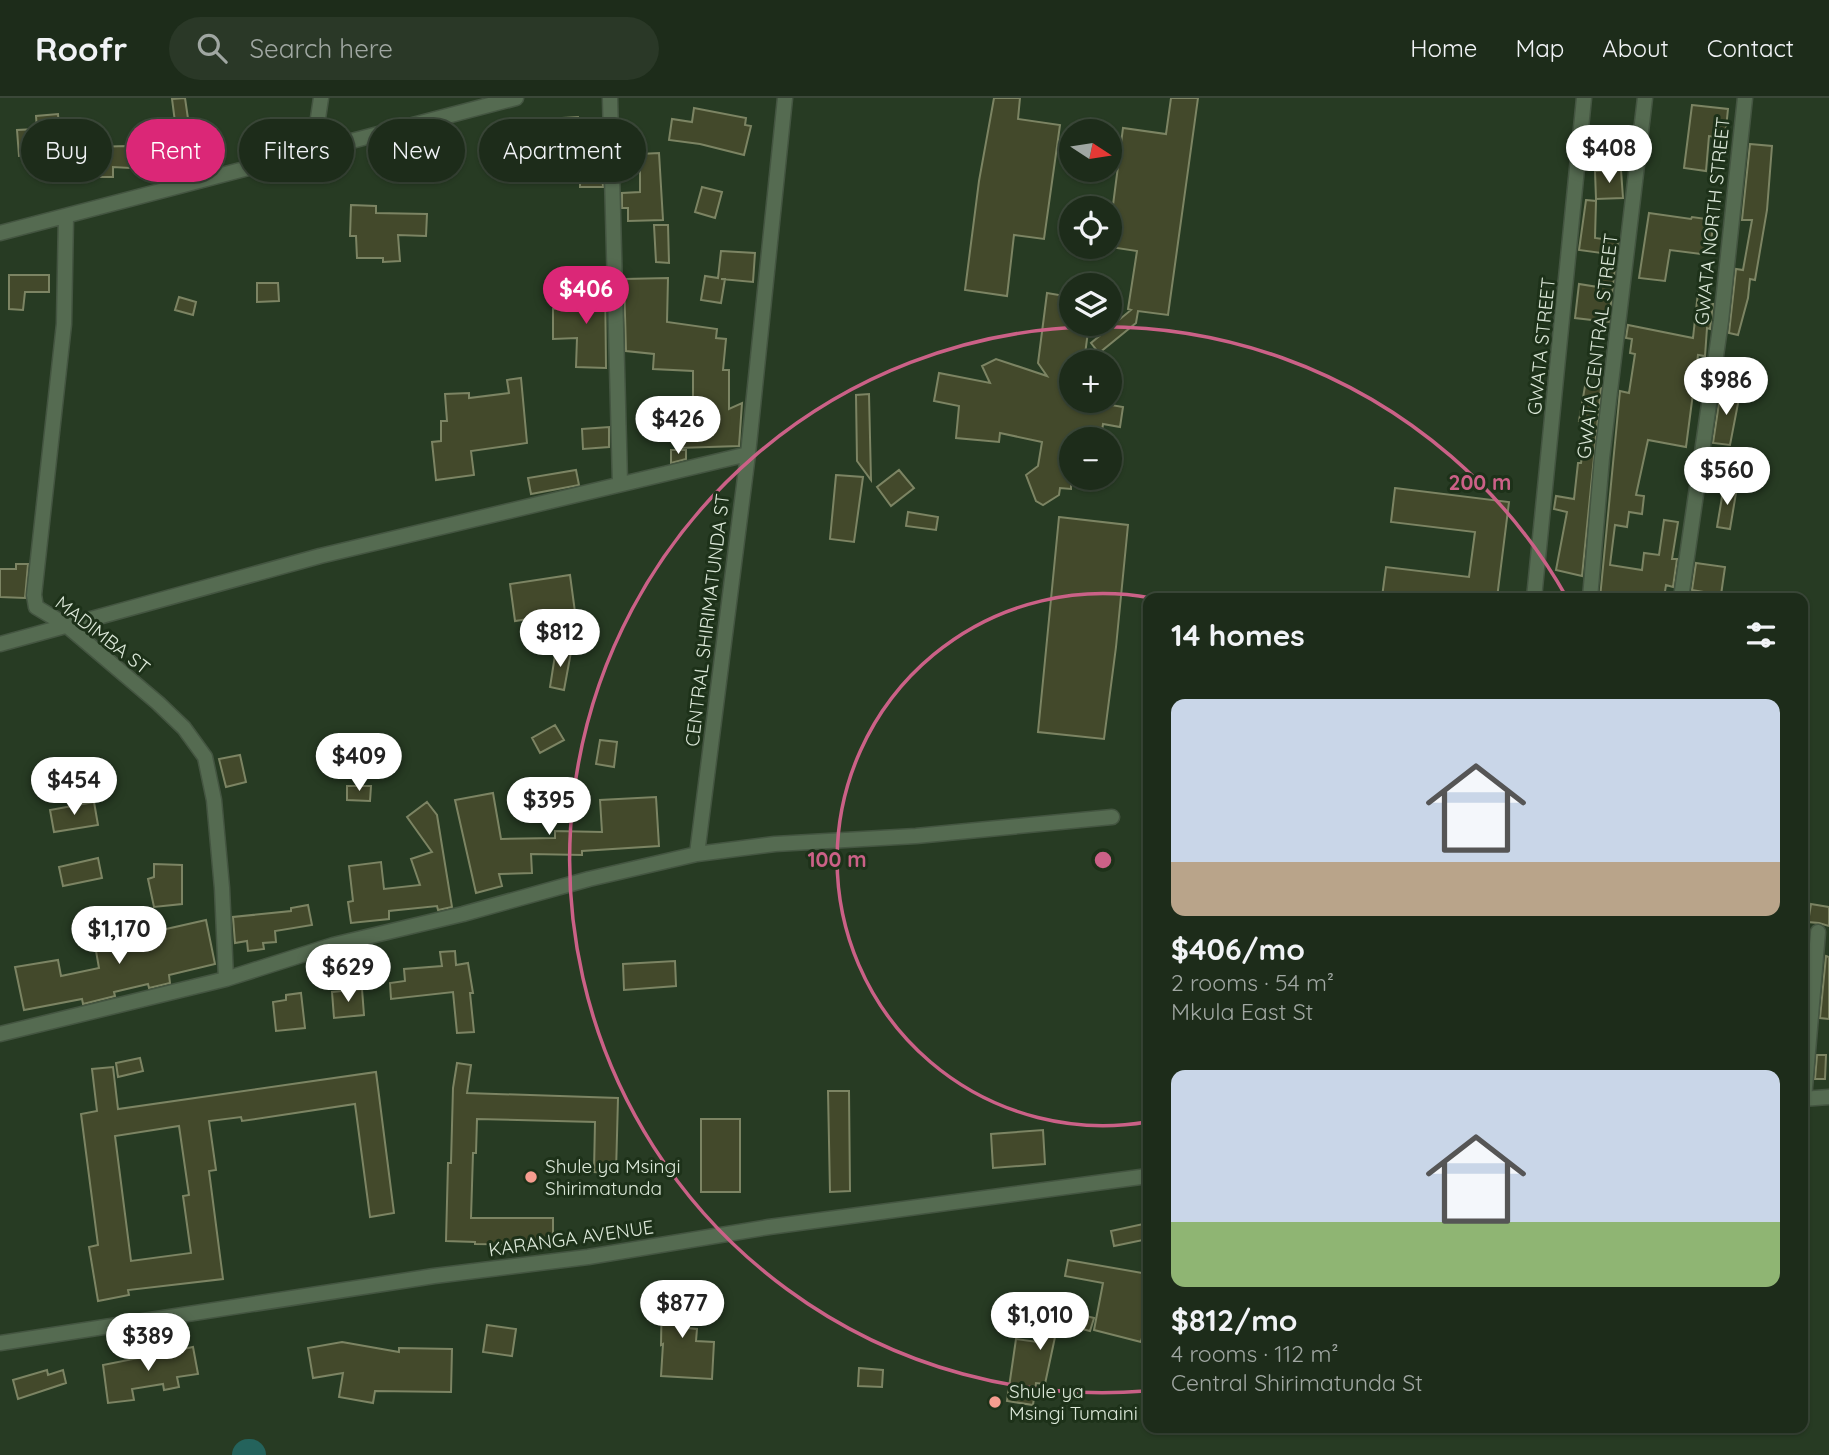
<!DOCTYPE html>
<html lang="en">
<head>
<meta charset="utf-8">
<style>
	body { margin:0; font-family:Quicksand,sans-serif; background:#2a3827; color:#f1f3f6; height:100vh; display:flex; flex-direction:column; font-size:26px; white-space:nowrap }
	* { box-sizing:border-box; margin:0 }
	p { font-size:23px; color:#a0a7a2 }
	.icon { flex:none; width:38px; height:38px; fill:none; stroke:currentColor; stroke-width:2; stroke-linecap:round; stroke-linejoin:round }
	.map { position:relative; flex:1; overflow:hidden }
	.panel { position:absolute; left:1143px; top:495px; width:665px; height:840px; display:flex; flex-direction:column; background:#1d2c1a; border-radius:14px; box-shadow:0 2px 5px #0004,0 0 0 2px #3b4839 }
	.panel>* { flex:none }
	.hud { position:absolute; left:21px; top:21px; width:665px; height:63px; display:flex; gap:14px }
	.needle { width:46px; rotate:102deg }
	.controls { position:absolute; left:1059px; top:21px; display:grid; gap:14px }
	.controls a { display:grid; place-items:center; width:63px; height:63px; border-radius:50%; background:#1d2c1a; box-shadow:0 2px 5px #0004,0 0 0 2px #3b4839; font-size:35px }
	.price { position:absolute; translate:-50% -60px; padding:0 16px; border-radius:24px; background:#fff; color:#222; font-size:23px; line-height:46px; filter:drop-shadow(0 2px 4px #0008) }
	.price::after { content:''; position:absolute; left:50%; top:42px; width:21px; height:16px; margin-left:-10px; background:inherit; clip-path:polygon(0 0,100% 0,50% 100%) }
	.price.selected { background:#db2777; color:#fff }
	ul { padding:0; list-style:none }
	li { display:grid; align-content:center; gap:14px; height:371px; padding:0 28px }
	li span { display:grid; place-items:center; height:217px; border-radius:14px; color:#555 }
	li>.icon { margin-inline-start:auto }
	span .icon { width:126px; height:126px; fill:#fffc; stroke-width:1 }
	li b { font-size:30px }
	h2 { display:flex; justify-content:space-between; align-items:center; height:84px; padding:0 28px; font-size:30px }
	.pill { padding:0 24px; border-radius:32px; background:#1d2c1a; box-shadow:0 2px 5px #0004,0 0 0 2px #3b4839; font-size:24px; line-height:63px }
	.pill.selected { background:#db2777; color:#fff }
	header { display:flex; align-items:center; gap:42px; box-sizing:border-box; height:98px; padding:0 35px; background:#1d2c1a; border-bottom:2px solid #3b4839 }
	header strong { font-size:33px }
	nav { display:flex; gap:38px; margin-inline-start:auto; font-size:24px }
	.search { width:490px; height:63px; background:#2a3827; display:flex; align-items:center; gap:18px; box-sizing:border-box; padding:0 24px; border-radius:38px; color:#a0a7a2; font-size:26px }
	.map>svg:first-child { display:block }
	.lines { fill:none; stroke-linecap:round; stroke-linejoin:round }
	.river { stroke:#24635c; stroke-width:32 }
	.building { fill:#43492b; stroke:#7c8463; stroke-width:2; fill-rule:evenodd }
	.street-casing { stroke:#445541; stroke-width:17 }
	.street { stroke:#556b51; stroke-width:14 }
	.ring { fill:none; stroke:#cb6187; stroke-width:3.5 }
	.poi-dot { fill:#f59d8f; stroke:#1d3119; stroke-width:2.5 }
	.labels { text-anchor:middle; stroke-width:6; stroke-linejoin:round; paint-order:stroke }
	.street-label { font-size:19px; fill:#dce8d9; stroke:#1d3119 }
	.poi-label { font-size:19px; fill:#dce8d9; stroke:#1d3119; text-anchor:start }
	.centre { fill:#cb6187; stroke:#1d3119; stroke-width:3.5 }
	.ring-label { font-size:21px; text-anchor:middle; font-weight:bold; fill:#cb6187; stroke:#1d3119; stroke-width:6; stroke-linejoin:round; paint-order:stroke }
</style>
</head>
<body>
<header>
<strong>Roofr</strong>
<div class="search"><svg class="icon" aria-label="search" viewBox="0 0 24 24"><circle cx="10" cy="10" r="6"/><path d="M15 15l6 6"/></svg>Search here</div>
<nav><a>Home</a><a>Map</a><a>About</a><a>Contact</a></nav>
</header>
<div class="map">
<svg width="1829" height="1357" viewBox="0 0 1829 1357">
	<rect width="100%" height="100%" fill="#273b23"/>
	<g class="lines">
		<path class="river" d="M248 1357H250"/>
	</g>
	<path class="building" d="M185 0 191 41 211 33 219 54 202 61 199 54 193 57 196 74 189 75 178 47 172 1Z
		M994 0H1020L1018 21 1060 27 1044 141 1014 137 1007 198 965 192 979 83Z
		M1171 0H1198L1168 217 1138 213 1136 225 1099 255 1091 245 1131 212 1128 211 1137 153 1110 149V130L1123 30 1166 36Z
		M1692 7 1728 11 1725 40 1709 38 1706 73 1684 70Z
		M694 10 746 20 745 27 751 28 744 57 700 46 669 42 672 21 692 24Z
		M58 16 59 30 39 31 41 56 19 58 17 32 37 31 36 18Z
		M578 19 581 39 565 40 563 20Z
		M1750 46 1772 48 1767 112 1755 182 1750 181 1748 200 1738 237 1729 235 1736 171 1743 172 1752 122H1742Z
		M536 47 538 66 512 70 509 50Z
		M128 48 150 50 148 71 113 69V79H91V49Z
		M659 55 663 122 628 123V110H622V95L640 94V56Z
		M1621 72 1623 100 1596 101 1595 73Z
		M580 73 602 74 603 89H580Z
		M702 89 722 94 715 120 695 114Z
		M1586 102 1596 103 1595 140 1618 143 1609 224 1575 220 1579 186 1598 189 1602 155 1579 152Z
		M351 107 376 108V115L427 116 426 138 398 137 400 163 383 164V160H357L356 138H350Z
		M1649 115 1691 121 1692 119 1714 122 1709 157 1670 152 1665 183 1639 180Z
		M654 127H668L669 165 656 164Z
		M721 153 755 155 753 184 721 181H725L721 205 701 202 705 178 718 180Z
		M605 175 606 270 576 269 577 240 553 241V211L590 209 589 176Z
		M9 177H49V194H25L23 212 9 211Z
		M668 180 667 224 717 231 716 240 726 241 723 272H729V311L742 305 739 348 678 350V315L693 314V273L653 271 654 256 626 253 624 181Z
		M257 185H278L279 203 257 204Z
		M1698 194 1710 195 1709 206H1713L1710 231 1707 230 1705 258 1698 257 1686 349 1648 342 1636 397 1644 398 1642 416 1629 414 1627 429 1615 427 1610 467 1642 472 1644 455 1659 457 1664 422 1678 424 1672 461H1677L1673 489 1666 487 1664 500H1600L1620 293 1629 295 1635 256 1630 255 1632 241 1626 240 1628 227 1693 240Z
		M1047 195 1071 199V226H1089L1084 264H1071V303H1105V306L1123 309 1120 329 1103 326 1101 341H1071V391L1060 390 1059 397 1043 407 1036 403 1026 377 1038 368 1042 344 1000 335 999 344 956 340 959 308 934 303 939 275 990 285 982 268 996 261 1047 278 1038 265Z
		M179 199 196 204 193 217 175 212Z
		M521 280 527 345 471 353 474 377 436 382 432 344 441 343V323H447L445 296 469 295V300L509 295 507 282Z
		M1585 288 1601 290 1582 478 1556 472 1567 414 1554 411 1556 398 1574 401 1578 365H1581L1588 324 1579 323Z
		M1721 292 1740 295 1730 347 1713 345Z
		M869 296 871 382 857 363 856 297Z
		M609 329V349L583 351 582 331Z
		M671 352H686V361L671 365Z
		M576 372 579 387 531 396 528 380Z
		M899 372 914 390 891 408 877 389Z
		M836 377 863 379 854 444 830 441Z
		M1724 387 1737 389 1730 431 1717 429Z
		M1395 390 1509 404 1497 500 1382 499 1386 469 1469 479 1475 434 1391 424Z
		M908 414 938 419 936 432 906 428Z
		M1059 419 1128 427 1116 549 1104 641 1038 634Z
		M1696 465 1725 469 1721 497 1692 492Z
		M16 466H28L25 500 0 499V471H16Z
		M570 477 575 514 515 523 510 486Z
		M556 551 571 554 564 592 550 589Z
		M555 627 564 642 540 655 532 640Z
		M600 642 617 644 614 669 596 666Z
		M240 657 246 684 226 689 219 661Z
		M347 688H371L370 703 347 702Z
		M493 695 501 741 555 740V733L602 734 600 702 656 699 659 748 582 753V757L531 756 532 775 499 776 502 788 476 795 455 702Z
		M94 704 98 727 54 734 50 712Z
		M427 704 437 717 452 809 438 812 437 808 389 813V821L351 825 348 804 353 803 349 768 381 764 384 791 420 787 411 761 432 754 407 719Z
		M98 760 102 780 63 788 59 769Z
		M154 766 182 767V806L154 809 148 781 154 779Z
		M1811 806 1829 809V828L1819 825 1808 824Z
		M308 807 312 827 275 833 276 844 263 845 264 851 248 853 247 843 235 845 233 819 291 813V810Z
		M206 822 215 866 169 877 170 885 149 890 148 886 114 894 115 898 83 906 82 901 24 912 15 869 58 862 61 878 99 870 92 830 111 828 113 843Z
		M455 853 456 867 468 865 473 895H470L474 934 457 935 453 894 391 901 390 885 405 883 404 871 442 868 440 854Z
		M1826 858 1829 859V921L1820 920Z
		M675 863 676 888 624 892 623 866Z
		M362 891 364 917 334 920 332 894Z
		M301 895 305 930 276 933 273 904 286 902V897Z
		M1817 957H1826L1825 981H1815Z
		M140 960 143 973 118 979 116 965Z
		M457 965 471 967 467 995 618 1000 616 1075 594 1074 595 1024 477 1021 476 1055H473L471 1120H553V1147L475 1146V1144L446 1143 448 1065H451L453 990Z
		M113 969 118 1011 376 974 394 1115 370 1119 355 1006 242 1023 241 1019 209 1023 216 1072 209 1073 223 1181 128 1192 129 1197 98 1203 89 1149 98 1147 81 1016 97 1013 92 971ZM179 1028 189 1097 183 1098 191 1155 131 1163 115 1038Z
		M828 993H849L850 1093 830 1094Z
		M701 1021H740V1094H701Z
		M1043 1032 1045 1066 993 1070 991 1036Z
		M1148 1125V1141L1114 1148 1111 1133Z
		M1068 1162 1148 1176V1215L1141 1244 1094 1232 1103 1185 1065 1178Z
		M662 1190H689L688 1230 697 1231 696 1243 714 1244 712 1281 661 1278 663 1246 661 1247Z
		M1047 1200 1061 1203 1059 1211 1094 1220 1090 1233 1058 1225 1045 1286 1036 1285 1033 1307 1007 1303 1016 1241 1037 1244Z
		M487 1227 516 1231 512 1258 483 1254Z
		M342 1244 399 1254V1250L452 1251 451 1294 375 1293 373 1305 339 1299 343 1275 313 1280 308 1250Z
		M172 1248 173 1253 193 1249 198 1276 177 1279 179 1289 164 1292 163 1286 132 1291 134 1302 108 1305 103 1267 158 1256 157 1250Z
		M859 1270 883 1272 882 1289 858 1288Z
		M47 1272 48 1277 63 1272 66 1285 18 1301 13 1282Z"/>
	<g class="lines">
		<defs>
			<path id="street" d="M610 0 620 385
				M313 54 321 0
				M66 118 64 226 34 497 36 509 66 527 158 605 184 630 205 659 214 702 222 790 226 881
				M0 135 516 0
				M1534 500 1584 0
				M1590 500 1602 360 1645 0
				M1681 500 1721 223 1745 0
				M0 546 320 458 748 356
				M697 756 748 356 785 0
				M0 936 226 881 333 847 463 816 589 781 697 756 775 746 916 738 1112 719
				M1802 1001 1829 999
				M1804 1001 1818 834
				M0 1245 434 1178 588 1159 769 1129 1148 1078"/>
		</defs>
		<use href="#street" class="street-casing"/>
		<use href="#street" class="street"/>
	</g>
	<g class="ring">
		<path d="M1147 1024A266 266 0 1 1 1151 500"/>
		<path d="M1145 1293A533 533 0 1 1 1567 500"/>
	</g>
	<g class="poi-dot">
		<circle cx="531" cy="1079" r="7"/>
		<circle cx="995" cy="1304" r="7"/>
	</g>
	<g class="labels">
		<g class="street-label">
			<text transform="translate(1712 123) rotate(-84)" y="7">GWATA NORTH STREET</text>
			<text transform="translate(1541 248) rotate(-84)" y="7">GWATA STREET</text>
			<text transform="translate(1597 248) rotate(-83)" y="7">GWATA CENTRAL STREET</text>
			<text transform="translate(707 522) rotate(-83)" y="7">CENTRAL SHIRIMATUNDA ST</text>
			<text transform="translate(103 537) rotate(38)" y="7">MADIMBA ST</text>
			<text transform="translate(571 1140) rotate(-8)" y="7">KARANGA AVENUE</text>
		</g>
		<g class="poi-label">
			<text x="545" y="1075">Shule ya Msingi<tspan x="545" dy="22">Shirimatunda</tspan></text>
			<text x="1009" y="1300">Shule ya<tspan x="1009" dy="22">Msingi Tumaini</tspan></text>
		</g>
	</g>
	<circle cx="1103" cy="762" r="10" class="centre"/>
	<g class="ring-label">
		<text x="1480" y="392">200 m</text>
		<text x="837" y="769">100 m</text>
	</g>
</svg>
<div class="controls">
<a><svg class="needle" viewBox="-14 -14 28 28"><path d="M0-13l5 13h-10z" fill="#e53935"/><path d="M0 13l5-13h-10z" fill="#a0a7a2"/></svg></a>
<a><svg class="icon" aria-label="locate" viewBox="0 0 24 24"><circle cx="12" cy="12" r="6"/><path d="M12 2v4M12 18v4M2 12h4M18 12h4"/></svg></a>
<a><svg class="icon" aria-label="layers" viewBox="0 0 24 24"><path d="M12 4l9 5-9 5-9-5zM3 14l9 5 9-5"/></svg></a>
<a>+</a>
<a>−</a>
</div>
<b class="price" style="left:1609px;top:87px">$408</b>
<b class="price selected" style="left:586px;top:228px">$406</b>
<b class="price" style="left:1726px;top:319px">$986</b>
<b class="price" style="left:678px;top:358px">$426</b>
<b class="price" style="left:1727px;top:409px">$560</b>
<b class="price" style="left:560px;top:571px">$812</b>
<b class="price" style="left:359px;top:695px">$409</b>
<b class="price" style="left:74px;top:719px">$454</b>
<b class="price" style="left:549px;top:739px">$395</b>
<b class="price" style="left:119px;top:868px">$1,170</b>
<b class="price" style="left:348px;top:906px">$629</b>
<b class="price" style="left:682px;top:1242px">$877</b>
<b class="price" style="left:1040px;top:1254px">$1,010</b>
<b class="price" style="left:148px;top:1275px">$389</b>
<div class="hud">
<a class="pill">Buy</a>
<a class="pill selected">Rent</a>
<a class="pill">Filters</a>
<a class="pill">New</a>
<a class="pill">Apartment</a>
</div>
<section class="panel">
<h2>14 homes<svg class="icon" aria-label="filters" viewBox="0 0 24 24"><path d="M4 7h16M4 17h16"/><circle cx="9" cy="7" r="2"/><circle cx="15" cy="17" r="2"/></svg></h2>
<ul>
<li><span style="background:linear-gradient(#c9d6e8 75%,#b9a48a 0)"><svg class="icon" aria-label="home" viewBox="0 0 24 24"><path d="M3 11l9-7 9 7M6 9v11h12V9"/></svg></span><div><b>$406/mo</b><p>2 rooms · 54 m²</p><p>Mkula East St</p></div></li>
<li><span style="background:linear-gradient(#c9d6e8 70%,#8fb573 0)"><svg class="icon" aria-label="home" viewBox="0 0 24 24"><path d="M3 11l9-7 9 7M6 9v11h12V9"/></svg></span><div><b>$812/mo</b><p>4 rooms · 112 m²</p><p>Central Shirimatunda St</p></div></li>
</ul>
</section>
</div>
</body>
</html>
